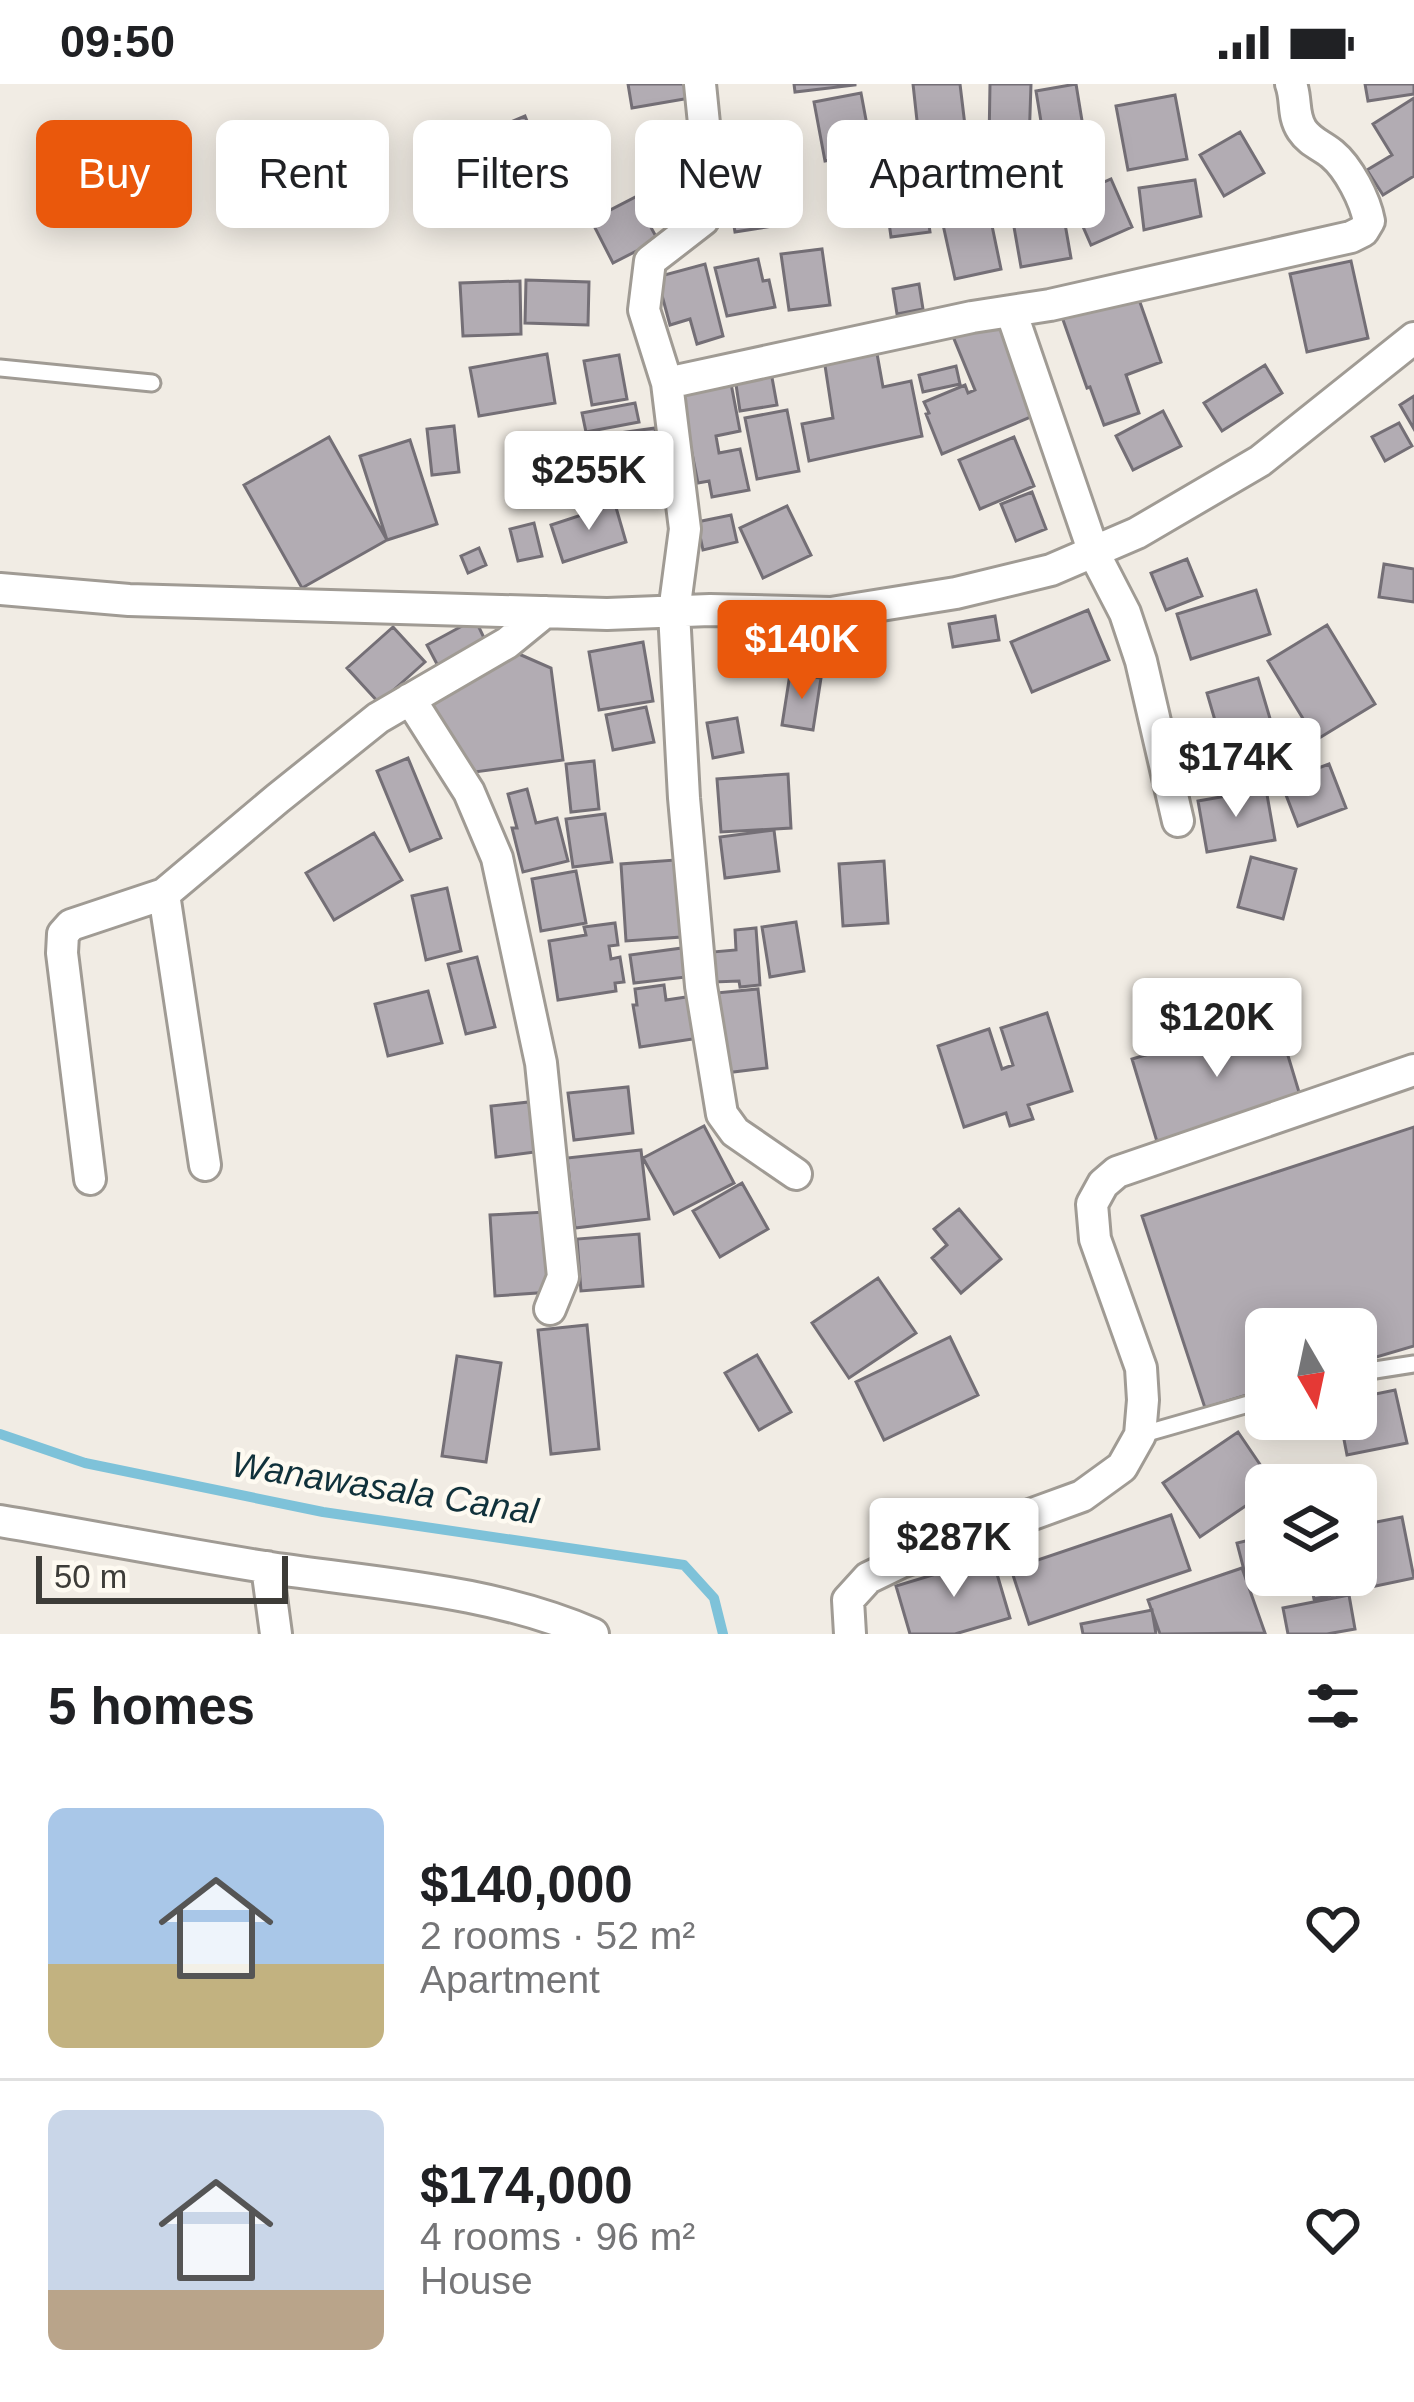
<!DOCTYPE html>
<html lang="en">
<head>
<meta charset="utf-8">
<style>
	body { margin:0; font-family:Arial,sans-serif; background:#f2f2f2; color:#202124; height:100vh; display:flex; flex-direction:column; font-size:45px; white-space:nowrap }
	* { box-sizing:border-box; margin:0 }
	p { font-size:39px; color:#757577 }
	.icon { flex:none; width:66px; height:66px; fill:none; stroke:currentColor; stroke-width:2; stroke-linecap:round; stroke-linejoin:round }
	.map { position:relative; height:1550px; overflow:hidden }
	.side { display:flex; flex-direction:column; background:#fff; flex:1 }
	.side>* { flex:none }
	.top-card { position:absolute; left:36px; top:36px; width:1344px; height:108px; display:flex; gap:24px }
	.needle { width:78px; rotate:171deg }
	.tools { position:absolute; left:1245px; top:1224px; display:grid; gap:24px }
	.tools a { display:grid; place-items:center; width:132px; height:132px; border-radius:18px; background:#fff; box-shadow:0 6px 30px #0003; font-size:60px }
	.scale { position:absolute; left:36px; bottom:30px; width:252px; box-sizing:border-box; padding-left:12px; border:6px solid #3d3c38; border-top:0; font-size:33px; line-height:42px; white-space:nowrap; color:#3d3c38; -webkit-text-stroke:9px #fefaf1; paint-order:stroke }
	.price { position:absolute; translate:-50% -102px; padding:0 27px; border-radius:12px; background:#fff; color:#222; font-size:39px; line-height:78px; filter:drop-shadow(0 3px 6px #0008) }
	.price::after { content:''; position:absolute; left:50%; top:72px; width:36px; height:27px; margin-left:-18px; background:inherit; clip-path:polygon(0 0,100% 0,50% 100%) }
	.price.on { background:#ea580c; color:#fff }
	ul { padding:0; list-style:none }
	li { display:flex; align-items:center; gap:36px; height:300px; padding:0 48px }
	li+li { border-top:3px solid #e0e0e0 }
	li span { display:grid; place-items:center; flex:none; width:336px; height:240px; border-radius:18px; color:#555 }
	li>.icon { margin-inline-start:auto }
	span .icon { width:144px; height:144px; fill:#fffc; stroke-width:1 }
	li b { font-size:51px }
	h2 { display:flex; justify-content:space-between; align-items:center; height:144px; padding:0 48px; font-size:51px }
	.pill { padding:0 42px; border-radius:18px; background:#fff; box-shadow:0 6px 30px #0003; font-size:42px; line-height:108px }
	.pill.on { background:#ea580c; color:#fff }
	.status { display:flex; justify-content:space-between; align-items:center; height:84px; padding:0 60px; background:#fff; direction:ltr }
	.status svg { height:33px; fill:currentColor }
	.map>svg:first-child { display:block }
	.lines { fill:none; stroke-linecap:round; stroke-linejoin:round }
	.stream { stroke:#7ec2d9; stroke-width:10 }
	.building { fill:#b2acb3; stroke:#746f76; stroke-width:3 }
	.lane-casing { stroke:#a09b94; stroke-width:21 }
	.street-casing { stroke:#a09b94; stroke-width:36 }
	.lane { stroke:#fff; stroke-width:15 }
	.street { stroke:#fff; stroke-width:30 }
	.labels { text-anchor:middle; stroke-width:9; stroke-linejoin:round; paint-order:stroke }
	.water-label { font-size:36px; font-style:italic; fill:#10313b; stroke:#fefaf1 }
</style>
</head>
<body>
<div class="status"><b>09:50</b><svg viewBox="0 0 49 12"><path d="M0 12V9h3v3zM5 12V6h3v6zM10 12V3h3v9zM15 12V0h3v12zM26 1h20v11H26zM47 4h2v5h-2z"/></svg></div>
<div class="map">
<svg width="1414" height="1550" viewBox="0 0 1414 1550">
	<rect width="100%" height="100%" fill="#f1ece4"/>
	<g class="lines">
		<path class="stream" d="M0 1350 85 1379 323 1428 684 1481 714 1514 723 1550"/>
	</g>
	<path class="building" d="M628 0H688L690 14 632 24Z
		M794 0H855V1L795 8Z
		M913 0H960L966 50 919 55Z
		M990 0H1031L1029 60 989 59Z
		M1076 0 1086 61 1046 68 1036 7Z
		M1365 0H1414V10L1368 17Z
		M861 9 872 68 825 77 814 18Z
		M1175 11 1187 75 1128 86 1116 22Z
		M1414 14V92L1383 111 1367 86 1392 71 1373 40Z
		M525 32 547 87 461 122 438 68Z
		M1240 48 1264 89 1224 112 1200 71Z
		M977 57 981 96 928 101 925 62Z
		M678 91 693 118 649 140 658 156 613 179 591 136Z
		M1057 94 1071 174 1021 183 1007 103Z
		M1111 95 1132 143 1091 161 1070 113Z
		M1195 96 1201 132 1144 146 1139 104Z
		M773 99 779 141 735 148 728 106Z
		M985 108 1001 185 955 195 938 118Z
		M925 112 930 148 891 153 886 117Z
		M822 165 830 221 789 226 781 170Z
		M758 175 763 197 769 196 775 223 727 232 715 184Z
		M1351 177 1368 254 1307 268 1290 190Z
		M705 180 723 252 697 260 690 235 670 241 657 193Z
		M526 196 589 198 588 241 525 239Z
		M520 197 521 250 463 252 460 199Z
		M919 200 923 225 897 230 893 205Z
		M1136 207 1161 278 1126 291 1139 329 1104 341 1090 303 1087 304 1062 233Z
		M997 232 1038 330 942 370 926 330 929 329 924 318 965 301 968 309 975 306 952 250Z
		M876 264 883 303 911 297 922 352 809 377 802 340 833 334 824 275Z
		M547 270 555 319 479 332 470 284Z
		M619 271 627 315 592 321 584 277Z
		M1265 281 1282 309 1222 347 1204 319Z
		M956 282 960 300 923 308 919 291Z
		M771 288 777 321 740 327 735 294Z
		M730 294 740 347 716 352 719 369 740 365 749 406 712 413 709 397 698 399 679 305Z
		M1414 312V345L1400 321Z
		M635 319 639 338 586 348 582 329Z
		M787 326 799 387 757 395 745 334Z
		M1163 327 1181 362 1133 386 1116 352Z
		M1399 339 1412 362 1385 377 1372 353Z
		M454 342 459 388 432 391 427 345Z
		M655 344 658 364 601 373 598 352Z
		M329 353 387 456 302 504 244 401Z
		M1014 353 1034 402 980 425 959 376Z
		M410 356 437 440 387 456 360 372Z
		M637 376 641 408 573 416 569 384Z
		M1032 408 1046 445 1016 457 1001 420Z
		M615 420 626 458 563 478 551 441Z
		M787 422 811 471 763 494 740 444Z
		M731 431 737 458 703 466 697 438Z
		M534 439 542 472 518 477 510 445Z
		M479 464 486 481 468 489 461 472Z
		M1187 475 1202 512 1166 526 1151 489Z
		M1384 480 1414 485V518L1379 513Z
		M1256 506 1270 550 1191 575 1177 530Z
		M1088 526 1109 576 1032 608 1011 558Z
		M995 532 999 556 953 563 949 540Z
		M475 535 486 558 438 582 427 561Z
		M1327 541 1375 620 1316 656 1268 577Z
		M393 543 425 578 379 619 347 584Z
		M643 558 653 617 599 626 589 568Z
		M512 567 551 584 563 676 475 688 431 621Z
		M790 590 821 594 813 646 782 641Z
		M1258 594 1279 665 1228 681 1207 609Z
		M646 623 654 658 613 666 606 631Z
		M737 634 743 668 713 674 707 639Z
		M408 674 441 754 410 767 377 687Z
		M594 677 599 725 571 728 566 680Z
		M1329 680 1346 724 1298 742 1281 698Z
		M788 690 791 744 721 748 717 695Z
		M527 705 536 739 557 734 568 777 523 788 512 744H517L508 710Z
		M1266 705 1275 756 1207 768 1198 717Z
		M605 730 612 778 573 783 566 735Z
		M774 746 779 787 725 794 720 753Z
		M374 749 402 796 334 836 306 789Z
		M1251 773 1296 785 1283 835 1238 823Z
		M675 776 681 853 626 857 621 780Z
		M884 777 888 839 843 842 839 780Z
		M576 787 586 839 541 847 532 795Z
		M447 804 461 867 426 876 412 812Z
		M796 838 804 887 770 893 762 843Z
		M615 839 618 861 609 862 611 875 620 873 624 898 615 899 616 907 558 916 549 857 586 851 584 843Z
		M756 844 760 901 740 903 739 897 714 898 712 868 736 866 735 846Z
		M682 864 686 893 634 899 630 871Z
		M477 873 495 943 466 950 448 880Z
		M664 901 666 916 693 912 699 954 640 963 633 921H637L635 905Z
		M758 905 767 984 725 989 716 909Z
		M428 907 442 959 388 972 375 920Z
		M1047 929 1072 1007 1028 1021 1033 1035 1010 1042 1006 1029 964 1043 938 962 989 945 1002 985 1013 981 1001 944Z
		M1276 932 1302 1018 1158 1061 1132 975Z
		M628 1003 633 1049 574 1056 568 1009Z
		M529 1018 535 1068 496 1073 491 1022Z
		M704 1042 734 1099 674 1130 643 1074Z
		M1414 1043V1262L1356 1279V1245H1266V1305L1205 1324 1142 1132Z
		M641 1066 649 1135 575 1144 567 1074Z
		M742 1099 768 1145 720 1173 693 1127Z
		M959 1125 1001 1175 961 1209 932 1174 947 1161 934 1145Z
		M546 1128 551 1208 495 1212 490 1131Z
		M639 1150 643 1202 581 1207 577 1155Z
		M878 1194 916 1249 849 1294 812 1239Z
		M587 1241 599 1365 551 1370 538 1246Z
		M950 1253 978 1311 884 1356 856 1298Z
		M757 1271 791 1328 759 1346 725 1289Z
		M457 1272 501 1279 486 1378 442 1372Z
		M1395 1306 1407 1359 1347 1371 1340 1335H1356V1314Z
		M1238 1348 1274 1401H1266V1408L1200 1453 1163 1399Z
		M1171 1431 1190 1486 1029 1540 1011 1485Z
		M1402 1433 1414 1494 1314 1515 1309 1491H1356V1442Z
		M1266 1452V1484L1245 1490 1237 1459Z
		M992 1473 1010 1534 955 1550H910L896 1502Z
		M1242 1484 1265 1549 1160 1550 1148 1516Z
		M1349 1511 1355 1545 1327 1550H1288L1283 1524Z
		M1152 1526 1156 1550H1083L1081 1540Z"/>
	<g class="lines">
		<defs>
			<path id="lane" d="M0 284 152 299
				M1356 1289 1414 1280
				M1140 1351 1266 1315"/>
			<path id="street" d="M700 0 712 119 703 136 650 177 644 226 667 299 685 445 674 528 684 714 701 902 722 1030 735 1048 796 1090
				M1011 227 1094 469 1125 529 1141 577 1178 737
				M667 299 972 233 1050 221 1351 153 1363 147 1369 137C1365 116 1349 84 1332 70 1321 61 1310 58 1302 46 1292 31 1297 16 1291 0
				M0 505 129 516 607 530 710 526 831 529 956 509 1051 486 1137 449 1260 377 1414 254
				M410 615 469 708 497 774 541 979 563 1193 550 1225
				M164 810 205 1081
				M90 1095 62 869 63 850 71 841 164 810 277 715 378 634 507 559 545 528
				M0 1437C90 1452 180 1470 271 1484 379 1500 492 1506 593 1550
				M267 1483 276 1550
				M850 1550 848 1516 868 1494 901 1478 1082 1412 1122 1383 1140 1351 1143 1316 1141 1284 1095 1155 1092 1120 1103 1100 1117 1088 1414 986"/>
		</defs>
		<use href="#lane" class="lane-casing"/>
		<use href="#street" class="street-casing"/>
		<use href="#lane" class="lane"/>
		<use href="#street" class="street"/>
	</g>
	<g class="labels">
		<g class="water-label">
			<text transform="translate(385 1403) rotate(9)" y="13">Wanawasala Canal</text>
		</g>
	</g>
</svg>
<div class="tools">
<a><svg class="needle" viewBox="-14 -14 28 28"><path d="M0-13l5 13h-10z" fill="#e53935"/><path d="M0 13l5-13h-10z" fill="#757577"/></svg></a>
<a><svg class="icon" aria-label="layers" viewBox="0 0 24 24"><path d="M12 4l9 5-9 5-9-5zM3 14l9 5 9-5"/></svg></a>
</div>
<div class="scale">50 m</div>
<b class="price" style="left:589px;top:449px">$255K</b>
<b class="price on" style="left:802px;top:618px">$140K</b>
<b class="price" style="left:1236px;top:736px">$174K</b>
<b class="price" style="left:1217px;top:996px">$120K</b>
<b class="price" style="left:954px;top:1516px">$287K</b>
<div class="top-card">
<a class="pill on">Buy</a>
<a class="pill">Rent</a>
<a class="pill">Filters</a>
<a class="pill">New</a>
<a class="pill">Apartment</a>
</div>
</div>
<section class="side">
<h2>5 homes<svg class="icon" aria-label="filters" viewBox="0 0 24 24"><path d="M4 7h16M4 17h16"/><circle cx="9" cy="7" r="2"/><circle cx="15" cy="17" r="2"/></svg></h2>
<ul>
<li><span style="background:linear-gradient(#a9c7e8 65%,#c2b280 0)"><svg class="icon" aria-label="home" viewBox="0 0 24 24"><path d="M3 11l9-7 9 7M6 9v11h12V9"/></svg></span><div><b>$140,000</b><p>2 rooms · 52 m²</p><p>Apartment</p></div><svg class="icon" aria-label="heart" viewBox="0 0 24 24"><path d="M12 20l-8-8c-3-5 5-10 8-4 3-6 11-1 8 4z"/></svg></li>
<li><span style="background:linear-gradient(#c9d6e8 75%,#b9a48a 0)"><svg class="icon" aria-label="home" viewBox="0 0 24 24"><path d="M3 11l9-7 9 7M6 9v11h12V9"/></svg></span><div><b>$174,000</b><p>4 rooms · 96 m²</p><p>House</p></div><svg class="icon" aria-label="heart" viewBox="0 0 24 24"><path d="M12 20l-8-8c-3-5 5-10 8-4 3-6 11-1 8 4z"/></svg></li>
</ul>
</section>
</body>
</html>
